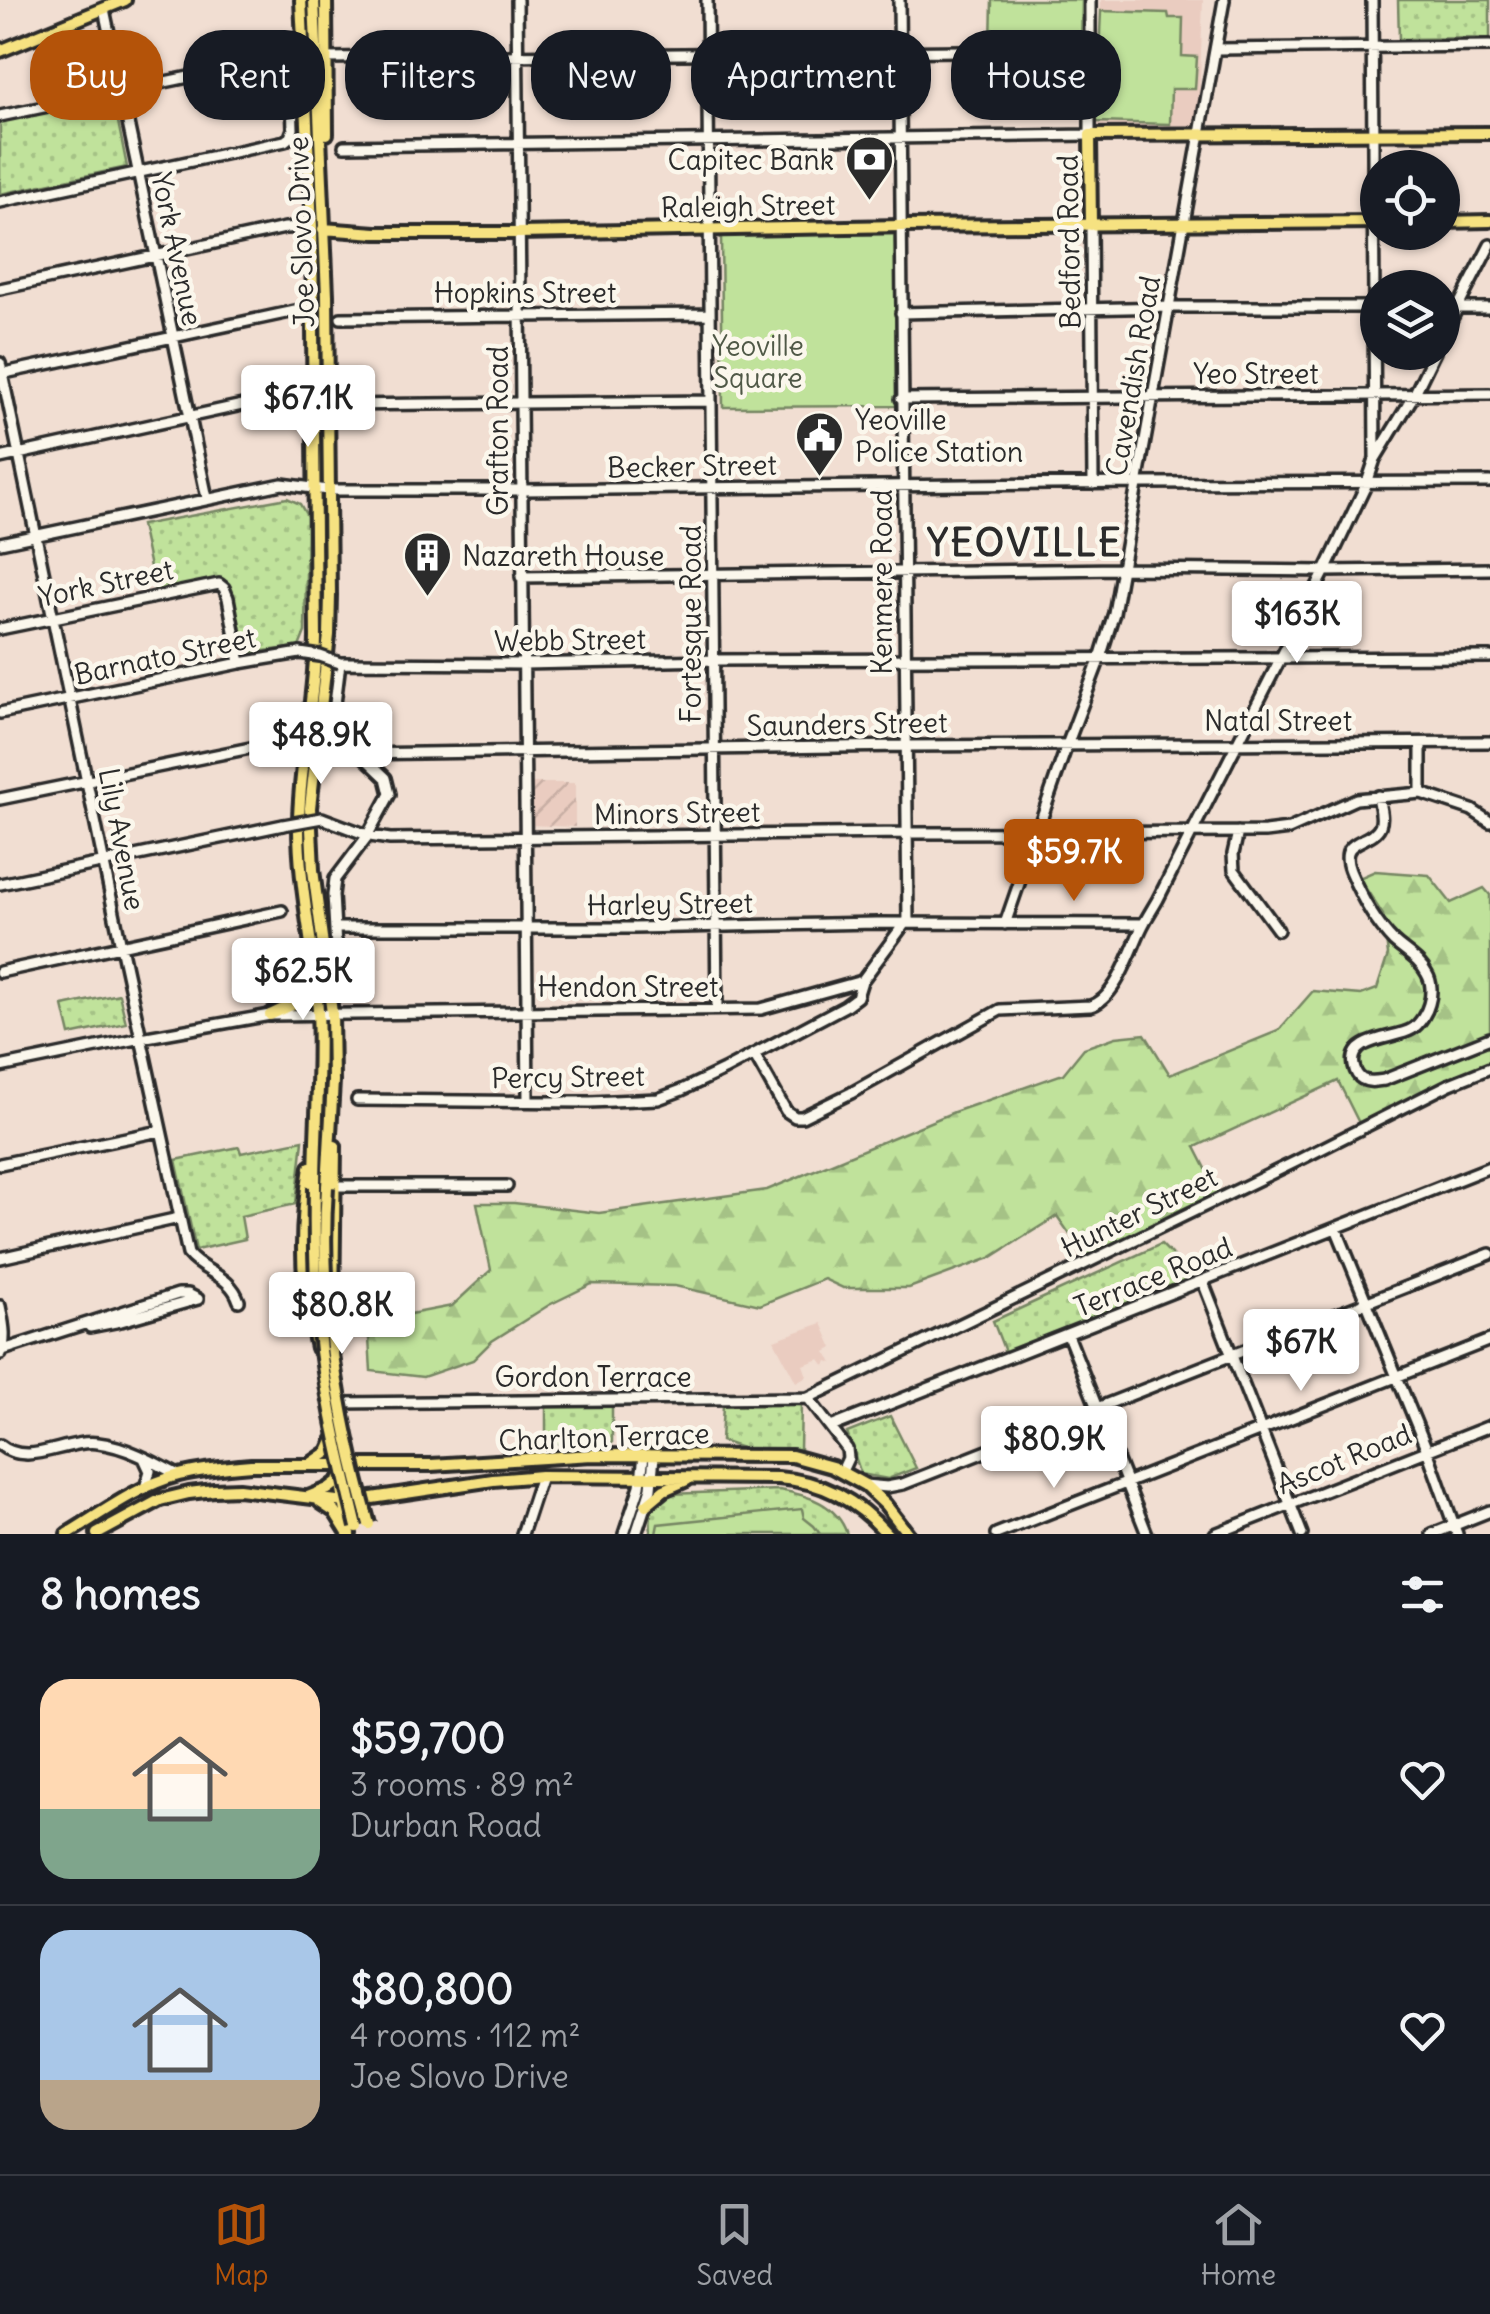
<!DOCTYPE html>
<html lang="en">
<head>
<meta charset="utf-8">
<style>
	body { margin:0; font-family:Delius,sans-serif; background:#20242c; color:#f1f3f6; height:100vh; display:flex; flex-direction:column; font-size:38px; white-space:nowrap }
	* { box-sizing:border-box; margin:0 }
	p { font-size:32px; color:#9ea1a6 }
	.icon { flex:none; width:55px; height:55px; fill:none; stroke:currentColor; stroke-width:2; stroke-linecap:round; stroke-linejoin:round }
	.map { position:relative; height:1534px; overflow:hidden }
	.sheet { display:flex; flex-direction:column; background:#171b24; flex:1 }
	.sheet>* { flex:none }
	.hud { position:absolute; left:30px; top:30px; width:1430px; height:90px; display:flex; gap:20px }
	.tools { position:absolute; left:1360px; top:150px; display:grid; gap:20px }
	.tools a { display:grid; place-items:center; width:100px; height:100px; border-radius:50%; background:#171b24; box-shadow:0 2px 8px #0004; font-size:50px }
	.price { position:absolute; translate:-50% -85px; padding:0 22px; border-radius:10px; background:#fff; color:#222; font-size:32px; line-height:65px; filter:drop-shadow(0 2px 5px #0008) }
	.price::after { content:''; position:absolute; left:50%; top:60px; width:30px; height:22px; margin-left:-15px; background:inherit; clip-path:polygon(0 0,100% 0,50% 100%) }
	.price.current { background:#b45309; color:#fff }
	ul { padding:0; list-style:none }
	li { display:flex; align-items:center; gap:30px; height:250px; padding:0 40px }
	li+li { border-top:2px solid #363941 }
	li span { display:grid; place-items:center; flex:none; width:280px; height:200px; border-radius:30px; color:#555 }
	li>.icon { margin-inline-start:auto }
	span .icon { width:120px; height:120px; fill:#fffc; stroke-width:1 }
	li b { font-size:42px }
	h2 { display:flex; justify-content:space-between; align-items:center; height:120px; padding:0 40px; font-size:42px }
	.chip { padding:0 35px; border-radius:40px; background:#171b24; box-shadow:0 2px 8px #0004; font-size:35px; line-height:90px }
	.chip.current { background:#b45309; color:#fff }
	.tabs { display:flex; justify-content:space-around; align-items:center; height:140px; border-top:2px solid #363941; background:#171b24; font-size:28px; color:#9ea1a6 }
	.tabs a { display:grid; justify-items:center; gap:5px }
	.tabs .current { color:#b45309 }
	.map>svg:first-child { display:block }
	.built { fill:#eaccc0 }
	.industrial { fill:url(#industrial-furrows) }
	.green { fill:url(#green-dots); stroke:#768663; stroke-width:2.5 }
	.forest { fill:url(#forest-firs); stroke:#768663; stroke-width:2.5 }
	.pitch { fill:#c0e29b; stroke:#768663; stroke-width:2.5 }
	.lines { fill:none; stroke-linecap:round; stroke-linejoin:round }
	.minor-casing { stroke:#2b2b2b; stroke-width:16 }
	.major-casing { stroke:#2b2b2b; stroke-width:18 }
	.minor { stroke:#fbf7ec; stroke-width:9 }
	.major { stroke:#f6e281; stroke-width:10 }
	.minor-bridge-casing { stroke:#2b2b2b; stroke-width:16; stroke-linecap:butt }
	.major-bridge-casing { stroke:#2b2b2b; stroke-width:18; stroke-linecap:butt }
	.minor-bridge { stroke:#fbf7ec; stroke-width:9 }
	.major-bridge { stroke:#f6e281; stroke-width:10 }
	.labels { text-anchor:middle; stroke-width:9; stroke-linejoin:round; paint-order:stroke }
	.poi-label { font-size:28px; fill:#2b2b2b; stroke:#fbf7ec; text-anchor:start }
	.street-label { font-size:28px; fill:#2b2b2b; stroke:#fbf7ec }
	.park-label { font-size:28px; fill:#505947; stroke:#fbf7ec }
	.district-label { font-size:38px; font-weight:bold; letter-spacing:2.5px; fill:#2b2b2b; stroke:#fbf7ec }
</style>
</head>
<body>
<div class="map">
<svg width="1490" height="1534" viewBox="0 0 1490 1534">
	<defs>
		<pattern id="industrial-furrows" width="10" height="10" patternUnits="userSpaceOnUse" patternTransform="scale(2.5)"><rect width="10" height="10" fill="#eaccc0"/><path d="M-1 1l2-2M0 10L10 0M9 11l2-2" fill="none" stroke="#c9afa5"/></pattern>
		<pattern id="green-dots" width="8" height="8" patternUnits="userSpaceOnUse" patternTransform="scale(2.5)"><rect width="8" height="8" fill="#c0e29b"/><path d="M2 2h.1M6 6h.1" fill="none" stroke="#a5c286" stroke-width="1.8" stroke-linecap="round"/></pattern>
		<pattern id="forest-firs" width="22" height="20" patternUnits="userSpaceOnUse" patternTransform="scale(2.5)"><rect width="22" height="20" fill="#c0e29b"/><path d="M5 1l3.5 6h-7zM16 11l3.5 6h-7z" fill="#a5c286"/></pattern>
	</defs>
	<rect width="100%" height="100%" fill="#f1ded2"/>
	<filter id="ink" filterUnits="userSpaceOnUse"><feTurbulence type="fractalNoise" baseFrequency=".01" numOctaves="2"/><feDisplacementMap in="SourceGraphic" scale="20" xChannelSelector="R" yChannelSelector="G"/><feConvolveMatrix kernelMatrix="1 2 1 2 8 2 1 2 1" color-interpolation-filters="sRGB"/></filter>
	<g filter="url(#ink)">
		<path class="built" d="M1101 0H1203L1198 132 1097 128Z
			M822 1323 833 1348 826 1352 833 1363 827 1361 825 1366 820 1359 803 1365 807 1376 796 1382 774 1340Z"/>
		<path class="industrial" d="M529 783H575V827L529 825Z"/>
		<path class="green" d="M1398 0H1490V38L1399 39Z
			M113 97 127 167 0 194V121Z
			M287 498 300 504 307 516 305 632 299 647 246 653 227 583 155 591 141 525Z
			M119 994 126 1023 70 1035 63 1006Z
			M303 1140 296 1204 241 1216 245 1239 196 1250 176 1160 239 1147 241 1153Z
			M1161 1244 1178 1261 1185 1281 1005 1352 993 1321Z
			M801 1404 800 1449H745L721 1441 723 1405Z
			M546 1405H612V1443L546 1444Z
			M890 1416 916 1468 888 1479 861 1474 847 1433Z
			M779 1490C808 1495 837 1504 847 1534H651C650 1513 648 1507 667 1494Z"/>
		<path class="forest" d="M1375 871 1429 875 1451 903 1484 888 1490 895V1075L1400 1107 1362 1129 1338 1081 1195 1147 1219 1194 1172 1218 1085 1256 1057 1216 990 1258 909 1288H843L824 1279 760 1305 675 1286 592 1284 549 1305 492 1341 473 1360 423 1377 371 1371 368 1322 452 1306 491 1270 477 1203H514L599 1213 767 1190 954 1112 1063 1074 1084 1048 1116 1037 1145 1034 1170 1075 1278 1031 1313 991 1361 995 1377 989 1388 955 1383 915 1359 878Z"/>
		<path class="pitch" d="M992 0H1082L1081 47 991 46Z
			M1101 11 1168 13 1169 18H1183L1182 56 1197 57 1195 89H1171L1170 124 1096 122Z
			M895 234 896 406 723 407 721 235Z
			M802 1509 804 1518 814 1526 820 1534H656L658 1524Z"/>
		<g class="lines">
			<defs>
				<path id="minor" d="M517 0 528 1101
					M707 0 717 1009
					M899 0 908 923
					M1372 0 1375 457
					M104 9 207 498
					M1216 49 1490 46
					M327 58 961 51
					M0 116 271 60 285 63 291 74 293 129 290 137 285 141 0 202
					M344 146 1090 135V0
					M1091 225 1093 484
					M0 289 285 228 312 227
					M1442 308H1490
					M901 313 1168 307H1378
					M341 318 710 314
					M1442 338 1490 245
					M0 363 121 946 188 1254C203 1273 230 1274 239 1301
					M0 374 295 311
					M901 399 1490 394
					M341 405 711 401
					M0 458 288 395 300 390 312 369
					M0 543 282 484 328 490H522L1137 483 1490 482
					M521 577 1121 569 1325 571 1490 569
					M0 629 219 584 224 588 228 598 240 663
					M1490 657 714 660 523 664 340 663 330 745 356 754 906 746 1490 742
					M0 713 240 663 300 653
					M1421 743V793
					M1378 796C1379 805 1384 817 1380 826 1371 845 1337 837 1350 871 1361 897 1374 922 1394 942 1405 952 1420 960 1427 974 1432 982 1432 994 1429 1004 1427 1012 1420 1024 1412 1029 1396 1039 1348 1037 1354 1066 1355 1071 1357 1076 1362 1079 1369 1083 1377 1081 1384 1080L1490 1038
					M0 799 290 740
					M322 818 370 836 390 839 907 833 1265 832 1289 829 1356 799 1421 793 1472 810 1490 822
					M1238 832 1233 854 1234 870 1278 930
					M0 884 283 825
					M1005 924 1067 745 1100 658 1114 613 1224 0
					M335 928H635L877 923 1143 924
					M0 972 282 911
					M330 991 337 965 333 895 335 879 366 838 390 794 386 778 364 757
					M754 1054 786 1111 795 1117H802L851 1093 1000 1010 1090 1006C1116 1000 1131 949 1142 927 1147 917 1153 908 1158 899L1325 571 1367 483 1375 459 1414 395 1435 352
					M0 1067 141 1038 270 1015 761 1009 862 981 905 923
					M357 1100 590 1102 658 1099 682 1090 724 1070 845 1006 857 997 862 981
					M0 1164 160 1131
					M336 1186H507
					M1336 1228 1427 1450 1457 1534
					M0 1258 179 1218
					M1203 1282 1302 1534
					M0 1306C3 1322 7 1337 1 1354
					M90 1327 121 1321 198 1299
					M1068 1335 1147 1534
					M0 1351 178 1294H188L198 1299
					M808 1398 1295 1162 1450 1084 1490 1068
					M341 1403 808 1398 847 1449 848 1458 842 1471
					M831 1427 1490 1167
					M0 1445C28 1468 65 1439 98 1443 125 1446 154 1462 178 1475
					M144 1458 150 1471 145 1488
					M865 1485 887 1487 903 1484 1490 1254
					M522 1534 541 1476
					M624 1534 640 1486 644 1456
					M636 1534 651 1488 654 1456
					M996 1534 1490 1340
					M1215 1534 1490 1426
					M1432 1534 1490 1511"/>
				<path id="major" d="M301 0 312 227 316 638C315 699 300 760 299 821 298 885 315 948 318 1011 321 1070 315 1129 315 1187
					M314 0 327 295 330 595 329 635 310 808 313 870 332 1013 333 1081 327 1187
					M326 0 327 134
					M0 51 125 0
					M1442 222 1490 221
					M1091 225 1090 135 1490 133
					M323 229 376 233H518L902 226 1378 222
					M270 1015 317 993
					M310 1167C303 1210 300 1258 307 1302 309 1317 314 1333 317 1348
					M333 1314 335 1146
					M312 1463 328 1452 333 1441
					M340 1478 350 1534
					M308 1497 328 1489 349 1473
					M320 1502 335 1512 348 1533
					M646 1505 664 1490 687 1480
					M67 1534C102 1513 139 1485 179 1475 203 1469 227 1467 251 1465H431L592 1455 792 1456 832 1467 865 1485 885 1504 908 1534
					M97 1534 160 1500 189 1493 214 1490 239 1489 345 1502 493 1480 541 1476 778 1478C823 1481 858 1501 887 1534"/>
			</defs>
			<use href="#minor" class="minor-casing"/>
			<use href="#major" class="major-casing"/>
			<use href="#minor" class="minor"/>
			<use href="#major" class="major"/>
			<defs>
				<path id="minor-bridge" d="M300 653 320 656 340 663
					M290 740H312L330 745
					M283 825 322 818"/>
				<path id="major-bridge" d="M315 1187C314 1242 315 1296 321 1351 329 1411 343 1469 357 1527
					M327 1187C319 1302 338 1414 369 1524"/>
			</defs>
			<use href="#minor-bridge" class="minor-bridge-casing"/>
			<use href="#major-bridge" class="major-bridge-casing"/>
			<use href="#minor-bridge" class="minor-bridge"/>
			<use href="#major-bridge" class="major-bridge"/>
		</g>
	</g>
	<defs>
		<symbol id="bank-pin" viewBox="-11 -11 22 30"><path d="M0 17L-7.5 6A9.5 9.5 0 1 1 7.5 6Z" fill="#2b2b2b" stroke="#fbf7ec"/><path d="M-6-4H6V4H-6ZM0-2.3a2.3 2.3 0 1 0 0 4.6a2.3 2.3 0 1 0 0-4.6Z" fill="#fff"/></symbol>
		<symbol id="civic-pin" viewBox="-11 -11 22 30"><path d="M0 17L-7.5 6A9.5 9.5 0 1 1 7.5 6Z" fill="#2b2b2b" stroke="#fbf7ec"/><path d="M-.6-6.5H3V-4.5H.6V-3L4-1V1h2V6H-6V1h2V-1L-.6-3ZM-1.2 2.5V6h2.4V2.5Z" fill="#fff"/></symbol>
		<symbol id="building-pin" viewBox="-11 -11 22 30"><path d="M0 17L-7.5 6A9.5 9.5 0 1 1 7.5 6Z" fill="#2b2b2b" stroke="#fbf7ec"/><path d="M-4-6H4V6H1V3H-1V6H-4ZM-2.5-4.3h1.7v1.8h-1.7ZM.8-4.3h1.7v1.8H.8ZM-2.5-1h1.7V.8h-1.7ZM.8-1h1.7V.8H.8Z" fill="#fff"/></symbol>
	</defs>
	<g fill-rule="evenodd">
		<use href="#bank-pin" x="842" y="132" width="55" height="75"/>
		<use href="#civic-pin" x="792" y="408" width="55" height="75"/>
		<use href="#building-pin" x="400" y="528" width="55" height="75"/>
	</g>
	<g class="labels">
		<g class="poi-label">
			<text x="834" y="170" text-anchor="end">Capitec Bank</text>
			<text x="855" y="430">Yeoville<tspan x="855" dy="32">Police Station</tspan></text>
			<text x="462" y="566">Nazareth House</text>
		</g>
		<g class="street-label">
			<text transform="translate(748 206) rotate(-1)" y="10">Raleigh Street</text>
			<text transform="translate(301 232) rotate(-92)" y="10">Joe Slovo Drive</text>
			<text transform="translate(1069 242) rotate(-91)" y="10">Bedford Road</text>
			<text transform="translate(177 249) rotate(78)" y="10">York Avenue</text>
			<text x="525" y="303">Hopkins Street</text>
			<text x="1256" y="384">Yeo Street</text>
			<text transform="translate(1133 376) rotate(-80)" y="10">Cavendish Road</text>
			<text transform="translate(498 431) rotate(-90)" y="10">Grafton Road</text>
			<text transform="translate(692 466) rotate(-1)" y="10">Becker Street</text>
			<text transform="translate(882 582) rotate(-90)" y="10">Kenmere Road</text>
			<text transform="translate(106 583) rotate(-12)" y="10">York Street</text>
			<text transform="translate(691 624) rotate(-90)" y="10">Fortesque Road</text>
			<text transform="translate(570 640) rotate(-1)" y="10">Webb Street</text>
			<text transform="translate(165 656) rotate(-12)" y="10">Barnato Street</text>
			<text x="1278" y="731">Natal Street</text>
			<text transform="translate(847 724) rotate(-1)" y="10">Saunders Street</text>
			<text transform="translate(677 813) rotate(-1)" y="10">Minors Street</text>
			<text transform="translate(122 839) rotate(79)" y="10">Lily Avenue</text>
			<text transform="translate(670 904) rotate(-1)" y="10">Harley Street</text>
			<text x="628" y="997">Hendon Street</text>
			<text transform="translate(568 1077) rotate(-1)" y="10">Percy Street</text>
			<text transform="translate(1139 1212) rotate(-26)" y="10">Hunter Street</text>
			<text transform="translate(1153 1277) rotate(-22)" y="10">Terrace Road</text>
			<text x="593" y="1387">Gordon Terrace</text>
			<text transform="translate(604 1437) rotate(-2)" y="10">Charlton Terrace</text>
			<text transform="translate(1344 1459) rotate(-22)" y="10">Ascot Road</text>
		</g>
		<g class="park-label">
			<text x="758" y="356">Yeoville<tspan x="758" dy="32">Square</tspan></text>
		</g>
		<g class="district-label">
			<text x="1025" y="556">YEOVILLE</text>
		</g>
	</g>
</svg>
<div class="tools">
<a><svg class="icon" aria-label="locate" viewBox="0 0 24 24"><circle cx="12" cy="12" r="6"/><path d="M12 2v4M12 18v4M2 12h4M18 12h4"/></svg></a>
<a><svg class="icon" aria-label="layers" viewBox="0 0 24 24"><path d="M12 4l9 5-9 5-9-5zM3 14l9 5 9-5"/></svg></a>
</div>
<b class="price" style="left:308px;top:450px">$67.1K</b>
<b class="price" style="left:1297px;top:666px">$163K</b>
<b class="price" style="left:321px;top:787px">$48.9K</b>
<b class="price current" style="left:1074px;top:904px">$59.7K</b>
<b class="price" style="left:303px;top:1023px">$62.5K</b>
<b class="price" style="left:342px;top:1357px">$80.8K</b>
<b class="price" style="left:1301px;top:1394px">$67K</b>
<b class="price" style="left:1054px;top:1491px">$80.9K</b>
<div class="hud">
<a class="chip current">Buy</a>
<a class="chip">Rent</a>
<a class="chip">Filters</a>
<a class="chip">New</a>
<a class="chip">Apartment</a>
<a class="chip">House</a>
</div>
</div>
<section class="sheet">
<h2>8 homes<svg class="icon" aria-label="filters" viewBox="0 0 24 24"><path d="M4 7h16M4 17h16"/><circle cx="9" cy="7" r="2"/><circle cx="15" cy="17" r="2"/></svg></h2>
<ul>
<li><span style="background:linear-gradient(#ffd9b3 65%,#7fa58c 0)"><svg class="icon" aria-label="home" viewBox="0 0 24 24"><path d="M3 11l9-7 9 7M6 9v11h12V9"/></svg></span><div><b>$59,700</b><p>3 rooms · 89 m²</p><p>Durban Road</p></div><svg class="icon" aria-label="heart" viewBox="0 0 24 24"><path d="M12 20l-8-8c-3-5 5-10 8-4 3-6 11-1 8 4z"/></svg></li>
<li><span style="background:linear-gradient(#a9c7e8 75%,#b9a48a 0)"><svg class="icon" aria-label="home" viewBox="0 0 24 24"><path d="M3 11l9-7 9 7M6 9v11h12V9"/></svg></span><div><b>$80,800</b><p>4 rooms · 112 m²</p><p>Joe Slovo Drive</p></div><svg class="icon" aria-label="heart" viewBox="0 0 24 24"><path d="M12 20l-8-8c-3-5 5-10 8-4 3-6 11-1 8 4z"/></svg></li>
</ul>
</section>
<nav class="tabs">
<a class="current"><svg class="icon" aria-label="map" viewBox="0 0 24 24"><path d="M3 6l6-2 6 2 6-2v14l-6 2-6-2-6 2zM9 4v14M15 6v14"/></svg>Map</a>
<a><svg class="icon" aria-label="saved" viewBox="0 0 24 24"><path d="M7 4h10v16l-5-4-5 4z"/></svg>Saved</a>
<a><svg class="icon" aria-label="home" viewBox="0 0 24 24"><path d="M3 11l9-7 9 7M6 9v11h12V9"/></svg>Home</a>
</nav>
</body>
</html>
